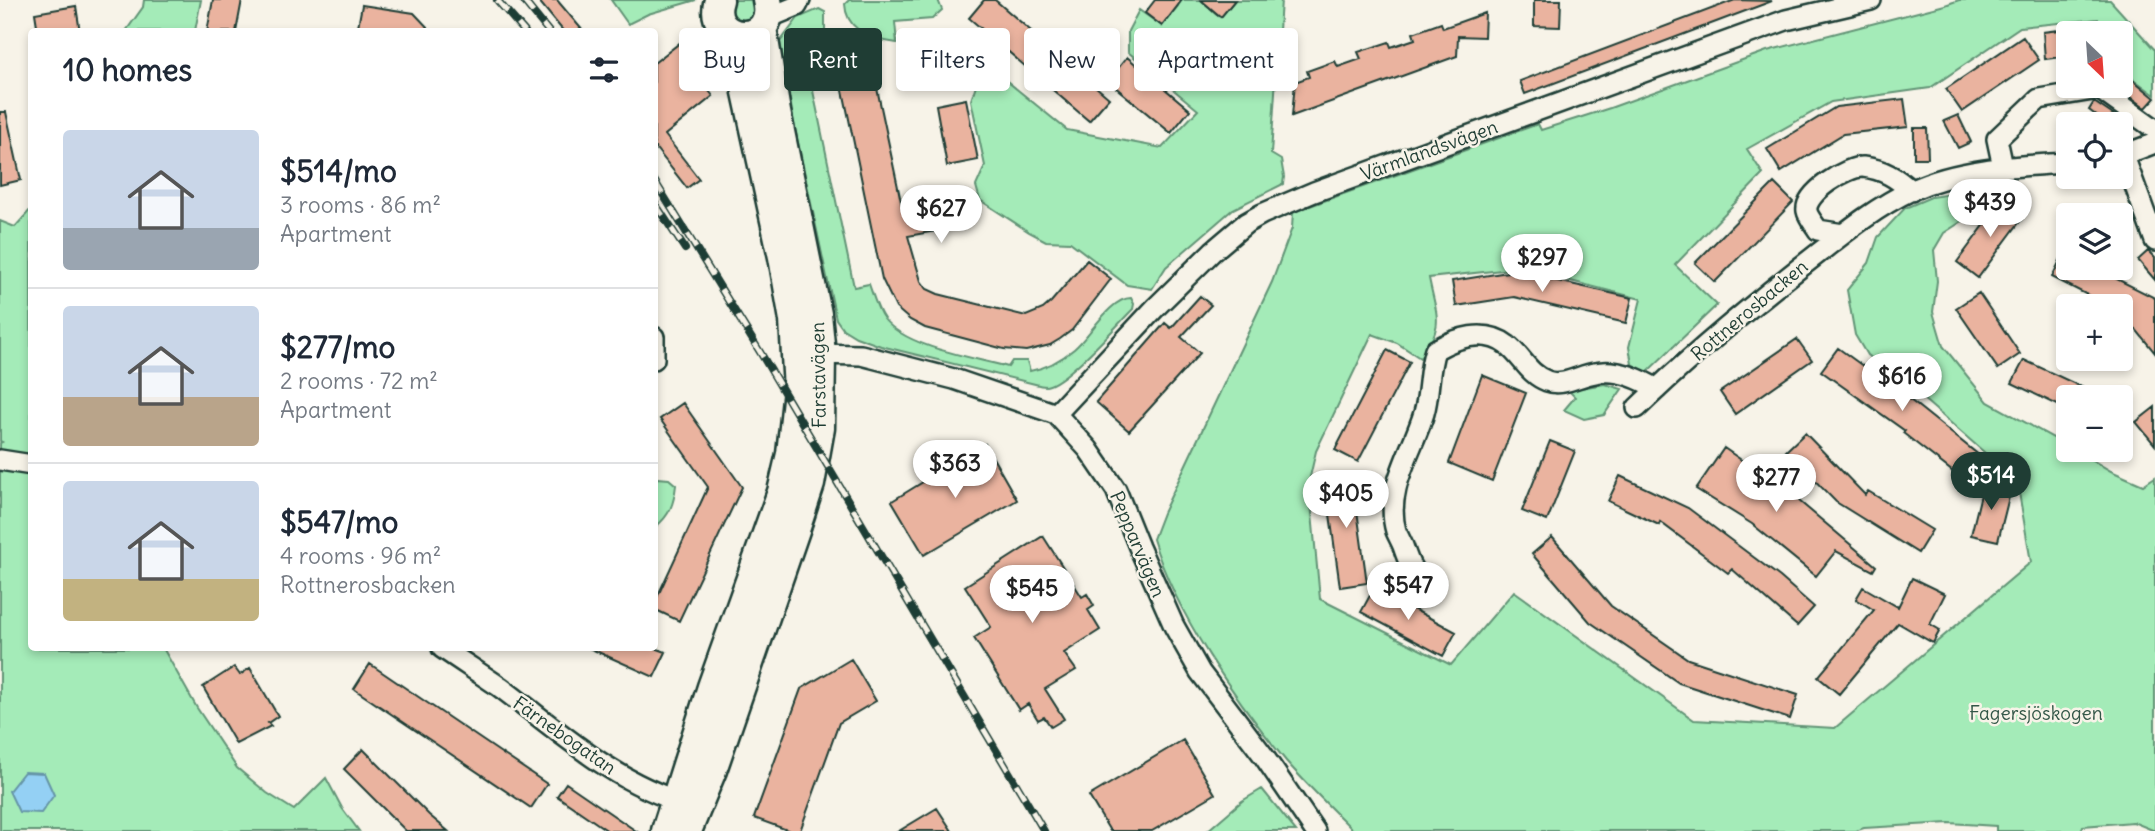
<!DOCTYPE html>
<html lang="en">
<head>
<meta charset="utf-8">
<style>
	body { margin:0; font-family:Delius,sans-serif; background:#f6f6f7; color:#1f2937; height:100vh; display:flex; flex-direction:column; font-size:26px; white-space:nowrap }
	* { box-sizing:border-box; margin:0 }
	p { font-size:23px; color:#747a83 }
	.icon { flex:none; width:38px; height:38px; fill:none; stroke:currentColor; stroke-width:2; stroke-linecap:round; stroke-linejoin:round }
	.map { position:relative; flex:1; overflow:hidden }
	.side { position:absolute; left:28px; top:28px; width:630px; height:623px; display:flex; flex-direction:column; background:#fff; border-radius:7px; box-shadow:0 4px 10px #0003 }
	.side>* { flex:none }
	.top-card { position:absolute; left:679px; top:28px; width:665px; height:63px; display:flex; gap:14px }
	.needle { width:46px; rotate:155deg }
	.buttons { position:absolute; left:2056px; top:21px; display:grid; gap:14px }
	.buttons a { display:grid; place-items:center; width:77px; height:77px; border-radius:7px; background:#fff; box-shadow:0 4px 10px #0003; font-size:35px }
	.price { position:absolute; translate:-50% -60px; padding:0 16px; border-radius:24px; background:#fff; color:#222; font-size:23px; line-height:46px; filter:drop-shadow(0 2px 4px #0008) }
	.price::after { content:''; position:absolute; left:50%; top:42px; width:21px; height:16px; margin-left:-10px; background:inherit; clip-path:polygon(0 0,100% 0,50% 100%) }
	.price.on { background:#1f3d34; color:#fff }
	ul { padding:0; list-style:none }
	li { display:flex; align-items:center; gap:21px; height:175px; padding:0 35px }
	li+li { border-top:2px solid #e0e1e3 }
	li span { display:grid; place-items:center; flex:none; width:196px; height:140px; border-radius:7px; color:#555 }
	li>.icon { margin-inline-start:auto }
	span .icon { width:84px; height:84px; fill:#fffc; stroke-width:1 }
	li b { font-size:30px }
	h2 { display:flex; justify-content:space-between; align-items:center; height:84px; padding:0 35px; font-size:30px }
	.tag { padding:0 24px; border-radius:7px; background:#fff; box-shadow:0 4px 10px #0003; font-size:24px; line-height:63px }
	.tag.on { background:#1f3d34; color:#fff }
	.map>svg:first-child { display:block }
	.green { fill:#a4ebb8; stroke:#629476; stroke-width:2 }
	.water { fill:#94d0f4; stroke:#6595a7; stroke-width:2 }
	.building { fill:#eab39f; stroke:#1f3d34; stroke-width:2 }
	.lines { fill:none; stroke-linecap:round; stroke-linejoin:round }
	.street-casing { stroke:#1f3d34; stroke-width:24 }
	.secondary-casing { stroke:#1f3d34; stroke-width:33 }
	.street { stroke:#f7f3e8; stroke-width:19 }
	.secondary { stroke:#f7f3e8; stroke-width:28 }
	.rail-casing { stroke:#1f3d34; stroke-width:8 }
	.rail { stroke:#f7f3e8; stroke-width:5; stroke-dasharray:16; stroke-linecap:butt }
	.labels { text-anchor:middle; stroke-width:5; stroke-linejoin:round; paint-order:stroke }
	.street-label { font-size:19px; fill:#1f3d34; stroke:#f7f3e8 }
	.park-label { font-size:19px; fill:#335748; stroke:#f7f3e8 }
</style>
</head>
<body>
<div class="map">
<svg width="2155" height="831" viewBox="0 0 2155 831">
	<rect width="100%" height="100%" fill="#f7f3e8"/>
	<filter id="ink" filterUnits="userSpaceOnUse"><feTurbulence type="fractalNoise" baseFrequency=".0143" numOctaves="2"/><feDisplacementMap in="SourceGraphic" scale="14" xChannelSelector="R" yChannelSelector="G"/><feConvolveMatrix kernelMatrix="1 2 1 2 8 2 1 2 1" color-interpolation-filters="sRGB"/></filter>
	<g filter="url(#ink)">
		<path class="green" d="M144 0H201L195 31H126L143 7Z
			M611 0H696L648 14 628 24Z
			M733 0H754L758 11 747 24 732 17 730 4Z
			M849 0H938L942 10 932 19 895 22 897 43C874 40 846 31 845 4Z
			M1171 0H1201L1220 17 1235 0H1281L1271 154 1281 160 1284 177 1283 184 1233 209 1166 267 1152 289 1127 285 1070 242 1046 241 1029 232 980 200 976 186 985 166 971 100 980 73H997L1067 130 1162 148 1198 110 1128 52V31L1139 10 1162 26 1178 6Z
			M1959 0H2110L2155 50V95L2121 70V33H2100L2098 19 2020 27 1930 88 1831 102 1747 149 1763 174 1675 265 1717 305 1645 374 1632 364 1629 347 1641 299 1520 268 1429 278C1436 315 1446 325 1420 358L1397 343 1372 334 1316 451 1309 481 1320 599 1451 665 1514 591 1694 720 1835 728 2031 562 2017 481 1928 403 1867 355 1855 335 1847 290 1869 263 1878 237 1905 208 1931 197 1965 192 1982 199 1967 218 1944 233 1934 250 1937 281 1933 312 1943 346 1988 402 2068 446V450H2075L2111 471 2143 485 2155 477V831L2133 822 2083 826 2081 831H1996V826L1949 823 1864 828 1855 831H1354C1331 808 1307 785 1286 761 1236 700 1176 615 1153 539L1163 513 1272 282 1292 228 1293 212 1538 124 1541 130 1610 108 1767 51 1945 5Z
			M819 9 825 12V40L819 60 827 82 812 86 854 287 869 284C873 295 877 310 884 319 907 348 973 357 1008 367L1012 361H1027L1030 371C1047 368 1061 360 1074 349 1090 336 1110 298 1131 298L1134 304 1133 309C1117 325 1066 383 1046 386 1042 386 1038 385 1035 384L881 346 856 337 843 329 836 319 795 129 780 42 798 18Z
			M31 209 32 648H163L197 708 237 768 267 793 294 810 326 778 342 808 359 831H0V443L2 442 0 441V221L15 227Z
			M1605 384 1622 389 1604 415 1584 419 1564 410 1575 397 1568 390Z
			M658 478 669 479 676 485C674 503 670 516 655 527V480Z
			M1262 789 1296 831H1207L1242 801Z"/>
		<path class="water" d="M24 772 44 773 54 795 41 813 19 812 9 791Z"/>
		<path class="building" d="M213 0H242L236 32H207Z
			M538 0H557L584 32H564Z
			M984 0H995L1109 98 1089 121 969 18Z
			M1155 0H1182L1162 26 1145 13Z
			M1201 0H1235L1221 17Z
			M1534 0H1561L1560 27 1534 26Z
			M1735 0 1772 1 1525 94 1520 81Z
			M362 5 414 13 432 32H357Z
			M76 6 80 32H38L35 13Z
			M1485 13 1484 37 1458 36 1457 56 1292 116 1295 82 1309 77 1307 71 1335 61 1338 67 1361 59 1358 52 1389 42 1391 47 1415 39 1413 33 1441 23 1443 28Z
			M2068 29V56L2045 59 2043 32Z
			M2023 37 2039 60 1962 112 1946 89Z
			M681 42 714 81 706 87 713 96 665 135 699 179 687 188 654 146V63Z
			M1127 57 1190 110 1171 133 1108 81Z
			M871 60 903 211 942 203 947 229 908 236 921 281 927 289 938 294 1026 316 1043 309 1051 302 1087 260 1111 279 1072 330 1060 339 1050 345 1026 351 1004 349 925 328 910 320 896 308 882 279 838 66Z
			M2121 70 2155 98 2146 108 2116 86H2121Z
			M966 99 978 160 947 166 936 105Z
			M1904 99 1908 127 1843 134 1781 172 1767 149 1836 107Z
			M2094 102 2131 127 2121 139V124H2107L2089 110Z
			M0 112H6L21 180 0 185Z
			M1958 115 1971 142 1958 148 1944 121Z
			M1914 128H1927L1928 158H1914Z
			M1774 183 1793 202 1715 282 1695 263Z
			M2003 200 2024 216 1978 278 1957 262Z
			M2068 244V268H2095L2155 298V353L2121 311V306H2109L2052 277Z
			M2148 251 2155 258V280L2138 260Z
			M1514 271 1632 298 1626 323 1514 297 1456 306 1452 281Z
			M1979 293 2020 354 1998 369 1956 308Z
			M1200 296 1211 305 1181 337 1200 353 1129 431 1096 402 1165 323 1171 328Z
			M1797 339 1812 360 1735 414 1720 392Z
			M1838 348 1914 403 1980 456 1962 479 1903 433 1905 431 1821 371Z
			M1387 350 1410 362 1358 462 1335 450Z
			M2024 360 2103 397H2068V410L2012 383Z
			M1482 375 1526 393 1492 481 1449 463Z
			M683 403 742 487 679 621 654 609V604L708 487 660 419Z
			M2155 407V445L2136 422Z
			M1805 433 1865 495 1868 491 1932 530 1918 553 1836 502 1786 451Z
			M1550 441 1575 451 1547 521 1522 511Z
			M985 444 1017 500 924 555 892 501Z
			M1724 448 1792 495 1876 566 1873 571 1836 551 1816 576 1752 524 1696 489Z
			M1352 474 1367 583 1340 587 1325 478Z
			M1620 476 1688 508 1780 577 1814 607 1797 626 1732 569 1728 573 1660 522 1659 525 1608 501Z
			M1984 482 2011 489 1998 541 1971 535Z
			M1043 536 1082 597 1087 594 1094 606 1088 610 1100 630 1064 653 1076 670 1045 689 1064 719 1051 727 1044 717 1038 720 1028 704 1019 710 974 638 991 627 965 586Z
			M1552 537 1611 606 1688 659 1798 695 1790 719 1679 683 1590 622 1532 554Z
			M1912 578 1945 594 1930 624 1940 630 1933 643 1898 623 1839 694 1818 677 1874 610 1856 599 1863 587 1898 607Z
			M1374 588 1456 632 1443 656 1361 612Z
			M589 648H655L666 652 654 677Z
			M851 659 876 701 839 723 800 831H790L754 818 801 689Z
			M370 664 547 784 531 808 354 689Z
			M234 667 240 675 250 668 278 716 268 723 271 726 236 744 203 687Z
			M1183 740 1215 794 1152 831H1110L1089 796Z
			M363 749 429 815 448 831H406L344 769Z
			M566 783 636 831H608L557 796Z
			M937 808 952 831H899Z"/>
		<g class="lines">
			<defs>
				<path id="street" d="M768 18 797 6 800 0
					M2121 156 2155 143
					M2124 156 2155 241
					M2003 167 1997 139 2039 99 2099 89 2155 129
					M1843 234 1818 230C1815 225 1808 217 1807 211 1804 193 1848 166 1863 167 1883 169 1897 178 1911 191
					M654 337V359
					M811 354 861 355 954 379 1056 414 1088 449 1116 490 1139 547 1174 626 1200 672 1263 755 1315 831
					M1637 408C1689 357 1745 311 1802 266 1837 239 1872 209 1912 190 1960 168 2017 166 2068 163
					M1056 414 1156 307 1213 251 1246 223 1262 214 1314 192 1786 20 1871 0
					M0 460 32 465
					M1430 591C1413 572 1411 570 1403 546 1401 541 1398 536 1396 531 1384 491 1413 450 1424 413 1430 392 1428 370 1435 350 1456 338 1485 328 1507 345 1522 356 1528 374 1547 381 1563 387 1580 375 1595 373 1616 368 1639 378 1657 389
					M442 648C461 661 481 674 500 687 558 730 614 783 685 803"/>
				<path id="secondary" d="M719 0C705 44 779 49 767 0
					M666 831 712 687 782 492 791 454 798 390 794 320 783 257 740 60 731 33
					M687 831 712 770 795 530 810 484 820 428 821 354 817 314 776 112 762 28"/>
			</defs>
			<use href="#street" class="street-casing"/>
			<use href="#secondary" class="secondary-casing"/>
			<use href="#street" class="street"/>
			<use href="#secondary" class="secondary"/>
			<defs>
				<path id="rail" d="M497 0 525 32
					M523 0 549 32
					M654 180 760 352 1044 831
					M654 202 685 249"/>
			</defs>
			<use href="#rail" class="rail-casing"/>
			<use href="#rail" class="rail"/>
		</g>
	</g>
	<g class="labels">
		<g class="street-label">
			<text transform="translate(1429 150) rotate(-20)" y="7">Värmlandsvägen</text>
			<text transform="translate(1749 310) rotate(-40)" y="7">Rottnerosbacken</text>
			<text transform="translate(818 375) rotate(-91)" y="7">Farstavägen</text>
			<text transform="translate(1138 544) rotate(67)" y="7">Pepparvägen</text>
			<text transform="translate(565 735) rotate(35)" y="7">Färnebogatan</text>
		</g>
		<g class="park-label">
			<text x="2036" y="720">Fagersjöskogen</text>
		</g>
	</g>
</svg>
<div class="buttons">
<a><svg class="needle" viewBox="-14 -14 28 28"><path d="M0-13l5 13h-10z" fill="#e53935"/><path d="M0 13l5-13h-10z" fill="#747a83"/></svg></a>
<a><svg class="icon" aria-label="locate" viewBox="0 0 24 24"><circle cx="12" cy="12" r="6"/><path d="M12 2v4M12 18v4M2 12h4M18 12h4"/></svg></a>
<a><svg class="icon" aria-label="layers" viewBox="0 0 24 24"><path d="M12 4l9 5-9 5-9-5zM3 14l9 5 9-5"/></svg></a>
<a>+</a>
<a>−</a>
</div>
<b class="price" style="left:1990px;top:239px">$439</b>
<b class="price" style="left:941px;top:245px">$627</b>
<b class="price" style="left:1542px;top:294px">$297</b>
<b class="price" style="left:1902px;top:413px">$616</b>
<b class="price" style="left:955px;top:500px">$363</b>
<b class="price on" style="left:1991px;top:512px">$514</b>
<b class="price" style="left:1776px;top:514px">$277</b>
<b class="price" style="left:1346px;top:530px">$405</b>
<b class="price" style="left:1408px;top:622px">$547</b>
<b class="price" style="left:1032px;top:625px">$545</b>
<div class="top-card">
<a class="tag">Buy</a>
<a class="tag on">Rent</a>
<a class="tag">Filters</a>
<a class="tag">New</a>
<a class="tag">Apartment</a>
</div>
<section class="side">
<h2>10 homes<svg class="icon" aria-label="filters" viewBox="0 0 24 24"><path d="M4 7h16M4 17h16"/><circle cx="9" cy="7" r="2"/><circle cx="15" cy="17" r="2"/></svg></h2>
<ul>
<li><span style="background:linear-gradient(#c9d6e8 70%,#9aa5b1 0)"><svg class="icon" aria-label="home" viewBox="0 0 24 24"><path d="M3 11l9-7 9 7M6 9v11h12V9"/></svg></span><div><b>$514/mo</b><p>3 rooms · 86 m²</p><p>Apartment</p></div></li>
<li><span style="background:linear-gradient(#c9d6e8 65%,#b9a48a 0)"><svg class="icon" aria-label="home" viewBox="0 0 24 24"><path d="M3 11l9-7 9 7M6 9v11h12V9"/></svg></span><div><b>$277/mo</b><p>2 rooms · 72 m²</p><p>Apartment</p></div></li>
<li><span style="background:linear-gradient(#c9d6e8 70%,#c2b280 0)"><svg class="icon" aria-label="home" viewBox="0 0 24 24"><path d="M3 11l9-7 9 7M6 9v11h12V9"/></svg></span><div><b>$547/mo</b><p>4 rooms · 96 m²</p><p>Rottnerosbacken</p></div></li>
</ul>
</section>
</div>
</body>
</html>
